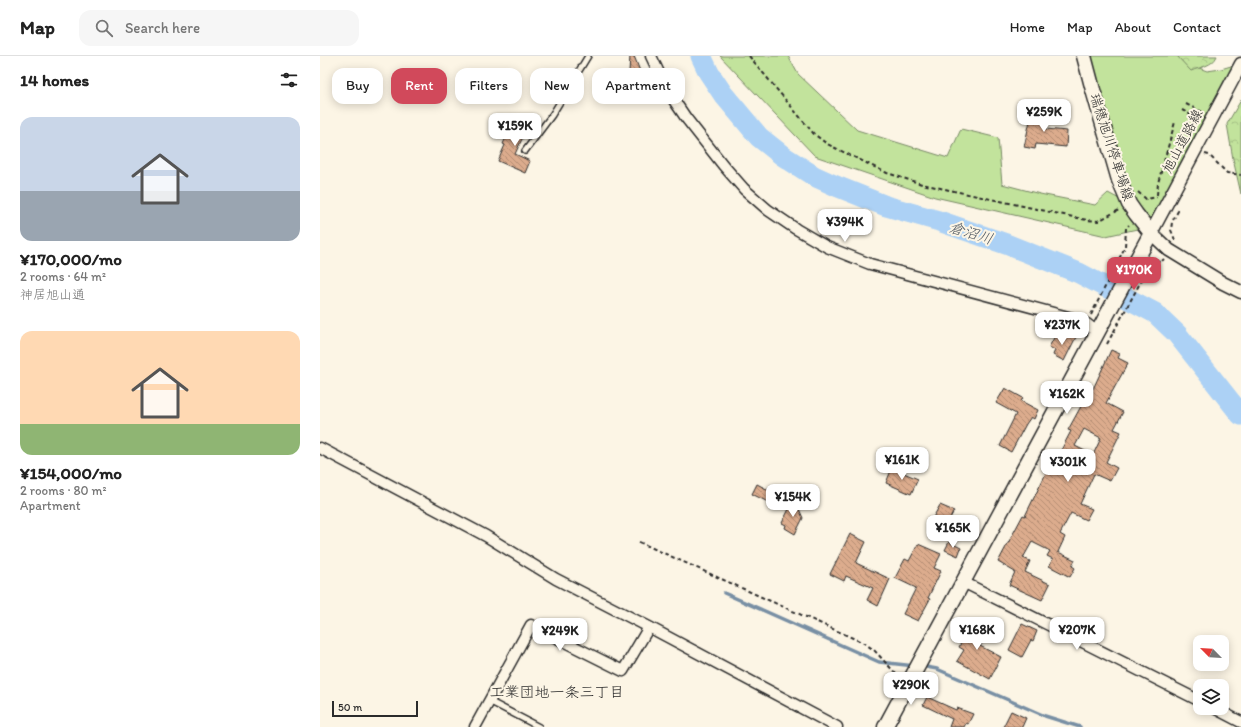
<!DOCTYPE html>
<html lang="en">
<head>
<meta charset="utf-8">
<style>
	body { margin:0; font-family:Itim,"Klee One",sans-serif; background:#f6f6f6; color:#222; height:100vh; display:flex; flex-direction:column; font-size:15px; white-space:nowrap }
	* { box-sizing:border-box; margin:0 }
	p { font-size:13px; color:#767676 }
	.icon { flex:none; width:22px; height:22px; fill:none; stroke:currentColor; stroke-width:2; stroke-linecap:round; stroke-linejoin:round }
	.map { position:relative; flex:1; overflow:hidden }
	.sheet { display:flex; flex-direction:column; background:#fff; width:320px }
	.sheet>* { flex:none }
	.guide { position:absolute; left:12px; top:12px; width:380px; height:36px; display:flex; gap:8px }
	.needle { width:26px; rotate:294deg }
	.buttons { position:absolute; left:873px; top:579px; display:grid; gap:8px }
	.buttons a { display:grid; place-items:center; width:36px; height:36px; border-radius:8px; background:#fff; box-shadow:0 2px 10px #0003; font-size:20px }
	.scale { position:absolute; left:12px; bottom:10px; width:86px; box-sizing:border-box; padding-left:4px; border:2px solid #2b2b2b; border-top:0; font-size:11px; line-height:14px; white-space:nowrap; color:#2b2b2b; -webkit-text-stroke:3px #fcf5e5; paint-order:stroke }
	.price { position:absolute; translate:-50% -34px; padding:0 9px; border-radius:8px; background:#fff; color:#222; font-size:13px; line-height:26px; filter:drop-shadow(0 1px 2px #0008) }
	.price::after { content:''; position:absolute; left:50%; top:24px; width:12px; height:9px; margin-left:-6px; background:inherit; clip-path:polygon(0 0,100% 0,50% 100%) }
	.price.active { background:#d1495b; color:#fff }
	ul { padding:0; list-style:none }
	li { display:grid; align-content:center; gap:8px; height:212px; padding:0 20px }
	li span { display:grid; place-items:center; height:124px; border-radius:12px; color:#555 }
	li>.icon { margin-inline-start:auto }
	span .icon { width:72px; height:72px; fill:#fffc; stroke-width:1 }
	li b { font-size:17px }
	h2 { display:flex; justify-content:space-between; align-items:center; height:48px; padding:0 20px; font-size:17px }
	.pill { padding:0 14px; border-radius:12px; background:#fff; box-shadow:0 2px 10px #0003; font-size:14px; line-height:36px }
	.pill.active { background:#d1495b; color:#fff }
	header { display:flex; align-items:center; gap:24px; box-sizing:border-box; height:56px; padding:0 20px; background:#fff; border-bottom:1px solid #e0e0e0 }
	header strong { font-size:19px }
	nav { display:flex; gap:22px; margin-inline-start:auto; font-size:14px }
	.search { width:280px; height:36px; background:#f6f6f6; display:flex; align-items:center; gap:10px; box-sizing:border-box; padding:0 14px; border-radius:12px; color:#767676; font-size:15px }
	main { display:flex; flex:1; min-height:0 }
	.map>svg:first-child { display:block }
	.grass { fill:#c2e39c; stroke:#768764 }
	.forest { fill:url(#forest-crowns); stroke:#768764 }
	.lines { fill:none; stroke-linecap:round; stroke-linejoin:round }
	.stream { stroke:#788fa4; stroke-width:3.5 }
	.river { stroke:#acd1f5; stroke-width:21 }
	.building { fill:url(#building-back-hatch); stroke:#2b2b2b; fill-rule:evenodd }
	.service-casing { stroke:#2b2b2b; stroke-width:8 }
	.minor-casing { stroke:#2b2b2b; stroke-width:13 }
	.tertiary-casing { stroke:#2b2b2b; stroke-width:15 }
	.secondary-casing { stroke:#2b2b2b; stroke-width:17 }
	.path { stroke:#2b2b2b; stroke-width:2; stroke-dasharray:4 3; stroke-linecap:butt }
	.service { stroke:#fcf5e5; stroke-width:5 }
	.minor { stroke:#fcf5e5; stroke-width:10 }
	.tertiary { stroke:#fcf5e5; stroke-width:12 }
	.secondary { stroke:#fcf5e5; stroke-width:14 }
	.labels { text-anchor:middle; stroke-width:4; stroke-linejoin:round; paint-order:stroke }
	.street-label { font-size:14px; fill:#2b2b2b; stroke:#fcf5e5 }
	.water-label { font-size:15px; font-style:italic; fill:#4b545e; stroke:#fcf5e5 }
	.neighbourhood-label { font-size:15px; fill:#2b2b2b; stroke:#fcf5e5 }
</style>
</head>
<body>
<header>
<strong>Map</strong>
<div class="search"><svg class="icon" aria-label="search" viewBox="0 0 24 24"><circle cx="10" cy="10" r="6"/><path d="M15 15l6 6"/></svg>Search here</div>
<nav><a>Home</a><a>Map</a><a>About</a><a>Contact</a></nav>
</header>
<main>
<section class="sheet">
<h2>14 homes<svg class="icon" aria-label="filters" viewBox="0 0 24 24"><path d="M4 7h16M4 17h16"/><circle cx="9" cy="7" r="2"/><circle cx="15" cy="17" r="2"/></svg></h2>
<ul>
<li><span style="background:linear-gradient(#c9d6e8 60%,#9aa5b1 0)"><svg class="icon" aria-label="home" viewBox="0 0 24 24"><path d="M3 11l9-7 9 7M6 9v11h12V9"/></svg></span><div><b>¥170,000/mo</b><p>2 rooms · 64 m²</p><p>神居旭山通</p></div></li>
<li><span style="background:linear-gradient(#ffd9b3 75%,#8fb573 0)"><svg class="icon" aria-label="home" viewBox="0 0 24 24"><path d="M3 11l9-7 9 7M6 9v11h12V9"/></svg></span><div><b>¥154,000/mo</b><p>2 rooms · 80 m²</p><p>Apartment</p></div></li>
</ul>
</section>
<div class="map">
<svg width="921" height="671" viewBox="0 0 921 671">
	<defs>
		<pattern id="forest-crowns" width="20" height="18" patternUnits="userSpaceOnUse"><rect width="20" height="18" fill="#c2e39c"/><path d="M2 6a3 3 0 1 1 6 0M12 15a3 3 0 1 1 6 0" fill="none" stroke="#a7c387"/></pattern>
		<pattern id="building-back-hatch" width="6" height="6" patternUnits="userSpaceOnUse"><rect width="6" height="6" fill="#dcac8d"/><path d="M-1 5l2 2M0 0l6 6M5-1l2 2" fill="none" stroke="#b38c73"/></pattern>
	</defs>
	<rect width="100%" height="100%" fill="#fcf5e5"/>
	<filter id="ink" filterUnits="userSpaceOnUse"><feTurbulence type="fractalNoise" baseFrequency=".025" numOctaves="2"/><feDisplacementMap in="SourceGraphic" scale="8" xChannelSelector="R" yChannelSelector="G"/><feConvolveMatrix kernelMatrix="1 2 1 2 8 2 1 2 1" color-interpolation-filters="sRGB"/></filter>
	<g filter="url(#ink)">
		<path class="grass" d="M400 0H468L478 18 537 74 628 102 641 73 678 82 682 128 720 138 775 149 788 137 809 148 765 0H867L871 9 887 15 901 13 921 7 846 149 838 150 826 171 786 180 615 141 495 100Z"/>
		<path class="forest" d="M857 0H897C893 10 880 11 871 15Z
			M921 44V138L913 103 907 68Z"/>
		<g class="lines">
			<path class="stream" d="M404 537 559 606 595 610
				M601 610 617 613 725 660 760 671"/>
			<path class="river" d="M381 0 389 17 403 38 439 81 463 100 494 120 516 130 566 150 619 165 686 188 759 217 835 257 857 278 921 359"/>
		</g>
		<path class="building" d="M310 0H314L320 15 326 16 325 28 299 25 300 16H309Z
			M712 56 729 61 726 73 747 75 746 91 716 88 715 93 704 91Z
			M195 62 209 68 195 98 210 105 205 117 178 105 185 89 183 88Z
			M745 276 756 281 744 305 733 299 735 294 729 291 735 280 741 283Z
			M791 294 800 298 798 302 808 307 786 347 803 356 794 373 801 376 786 406 797 412 790 425 774 418 760 448 772 453 766 464 751 457 740 478 745 481 738 496 755 504 752 510 755 512 750 521 729 510 733 503 727 500 730 495 712 486 703 502 710 505 705 516 730 528 722 544 689 529 695 516 678 506 703 459 705 460 733 403 736 404 751 375 748 374 771 332 773 333ZM764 373 781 382 773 399 755 390Z
			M685 332 703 342 701 345 718 354 714 363 711 361 706 368 691 396 680 390 696 358 676 347Z
			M572 412 598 423 591 438 566 427Z
			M437 428 458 439 452 448 432 438Z
			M473 445 481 449 479 453 483 462 475 478 465 472 466 469 462 467Z
			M620 449 634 455 624 473 610 467Z
			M530 478 546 486 536 507 570 523 558 550 547 544 553 532 526 520 524 525 510 518Z
			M629 486 641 492 638 500 625 494Z
			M598 488 621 498 614 512 621 515 608 542 610 543 598 565 583 558 596 532 575 522 585 503 589 505Z
			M650 564 669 574 660 590 681 601 670 623 637 605 644 594 639 591 644 581 642 580Z
			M702 568 717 575 713 585 711 584 702 601 689 594Z
			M607 641 636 654 637 652 653 658 648 668 646 667 644 671H629L632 663 603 649Z
			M691 655 706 662 702 671H683Z"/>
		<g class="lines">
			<defs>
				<path id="service" d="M205 95 232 59 268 0
					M169 645 219 671"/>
				<path id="minor" d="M331 0 347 34 366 62 403 109 424 133 448 154 476 173 507 191 550 208 752 262 767 268 777 276
					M0 392 166 480 236 523 329 571 517 671
					M643 526 880 645
					M894 652 921 666
					M155 671 211 569 303 615 329 571"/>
				<path id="tertiary" d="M921 8 831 177 849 194 903 227 921 236"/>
				<path id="secondary" d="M565 671 831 177 816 158 809 148 799 124 773 34 764 0"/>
			</defs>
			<use href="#service" class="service-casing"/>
			<use href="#minor" class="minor-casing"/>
			<use href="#tertiary" class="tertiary-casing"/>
			<use href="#secondary" class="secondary-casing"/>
			<path class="path" d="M429 0 494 78 507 88 567 117 602 128 767 164 778 165 799 154
				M866 48 882 56
				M862 54 879 63
				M885 98 889 99 907 117 921 119
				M818 136 826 143 837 141
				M837 139 838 127 855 66
				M855 184 851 174 852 166 858 155 855 154
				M771 259 805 191 806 172 809 169
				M787 288 832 205 841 206 844 203
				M319 486 544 587 554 594 578 620"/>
			<use href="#service" class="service"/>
			<use href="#minor" class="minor"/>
			<use href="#tertiary" class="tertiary"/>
			<use href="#secondary" class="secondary"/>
		</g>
	</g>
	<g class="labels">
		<g class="street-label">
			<text transform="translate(862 85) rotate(-62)" y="5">旭山道路線</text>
			<text transform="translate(792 91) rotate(72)" y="5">瑞穂旭川停車場線</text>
		</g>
		<g class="water-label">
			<text transform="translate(651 177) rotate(17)" y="5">倉沼川</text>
		</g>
		<g class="neighbourhood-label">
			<text x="237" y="641">工業団地一条三丁目</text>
		</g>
	</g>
</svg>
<div class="buttons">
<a><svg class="needle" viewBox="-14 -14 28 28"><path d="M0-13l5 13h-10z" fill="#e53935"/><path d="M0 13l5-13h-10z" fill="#767676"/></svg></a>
<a><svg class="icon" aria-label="layers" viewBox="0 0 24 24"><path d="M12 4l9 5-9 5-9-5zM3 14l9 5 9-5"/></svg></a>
</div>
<div class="scale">50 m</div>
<b class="price" style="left:724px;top:77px">¥259K</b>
<b class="price" style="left:195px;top:91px">¥159K</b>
<b class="price" style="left:525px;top:187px">¥394K</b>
<b class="price active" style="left:814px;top:235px">¥170K</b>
<b class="price" style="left:742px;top:290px">¥237K</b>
<b class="price" style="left:747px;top:359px">¥162K</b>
<b class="price" style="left:582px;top:425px">¥161K</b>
<b class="price" style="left:748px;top:427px">¥301K</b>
<b class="price" style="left:473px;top:462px">¥154K</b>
<b class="price" style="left:633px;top:493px">¥165K</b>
<b class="price" style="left:657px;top:595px">¥168K</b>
<b class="price" style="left:757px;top:595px">¥207K</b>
<b class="price" style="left:240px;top:596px">¥249K</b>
<b class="price" style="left:591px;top:650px">¥290K</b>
<div class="guide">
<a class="pill">Buy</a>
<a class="pill active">Rent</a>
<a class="pill">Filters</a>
<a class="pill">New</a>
<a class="pill">Apartment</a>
</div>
</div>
</main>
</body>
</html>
